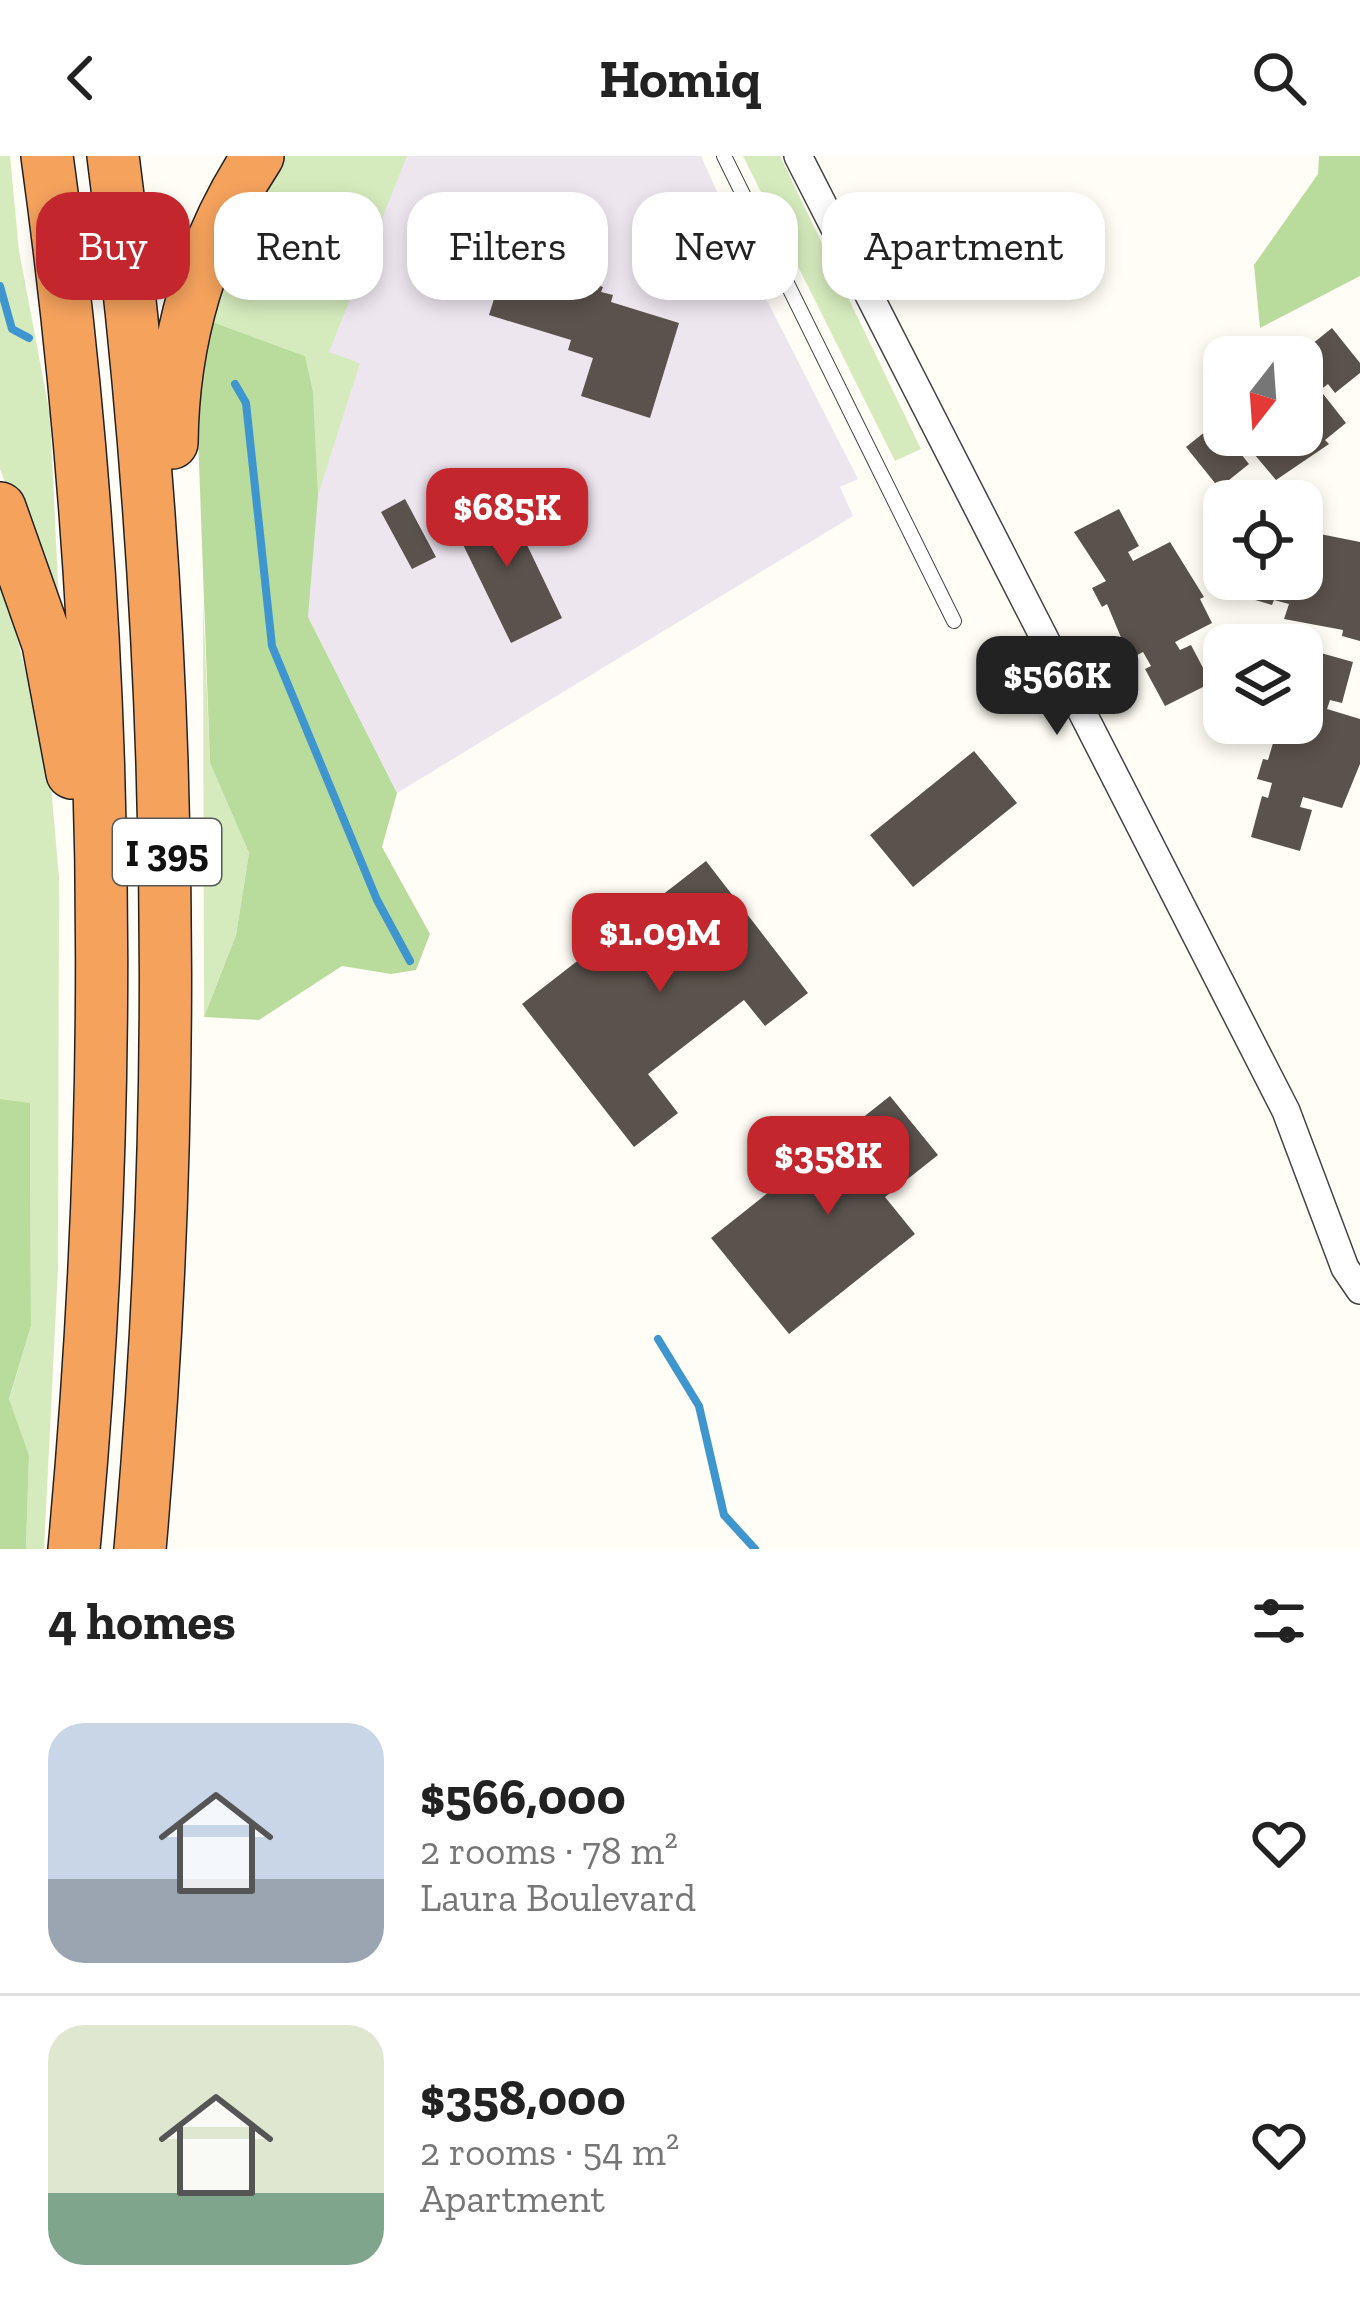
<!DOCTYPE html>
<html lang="en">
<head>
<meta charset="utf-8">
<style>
	body { margin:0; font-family:"Zilla Slab",serif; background:#f6f6f6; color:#222; height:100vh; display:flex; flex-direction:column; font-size:45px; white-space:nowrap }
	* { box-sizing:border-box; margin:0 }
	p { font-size:39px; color:#767676 }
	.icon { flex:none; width:66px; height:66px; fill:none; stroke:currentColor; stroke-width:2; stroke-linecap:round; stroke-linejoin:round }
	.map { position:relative; height:1393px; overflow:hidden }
	.drawer { display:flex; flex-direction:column; background:#fff; flex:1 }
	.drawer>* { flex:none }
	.guide { position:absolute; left:36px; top:36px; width:1290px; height:108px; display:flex; gap:24px }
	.needle { width:78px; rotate:197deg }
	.controls { position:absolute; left:1203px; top:180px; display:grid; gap:24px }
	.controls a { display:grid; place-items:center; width:120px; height:120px; border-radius:24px; background:#fff; box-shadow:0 6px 18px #0003; font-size:60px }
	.price { position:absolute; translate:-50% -102px; padding:0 27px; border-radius:24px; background:#c4262e; color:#fff; font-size:39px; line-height:78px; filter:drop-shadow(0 3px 6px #0008) }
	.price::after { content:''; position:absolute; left:50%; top:72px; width:36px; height:27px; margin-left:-18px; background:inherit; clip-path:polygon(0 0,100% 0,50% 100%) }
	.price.current { background:#222; color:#fff }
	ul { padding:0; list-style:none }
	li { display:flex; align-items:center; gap:36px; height:300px; padding:0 48px }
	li+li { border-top:3px solid #e0e0e0 }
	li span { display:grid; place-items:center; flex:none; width:336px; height:240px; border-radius:36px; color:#555 }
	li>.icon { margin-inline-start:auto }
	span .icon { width:144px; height:144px; fill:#fffc; stroke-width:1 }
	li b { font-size:51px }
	h2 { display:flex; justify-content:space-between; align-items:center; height:144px; padding:0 48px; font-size:51px }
	.tag { padding:0 42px; border-radius:36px; background:#fff; box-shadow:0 6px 18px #0003; font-size:42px; line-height:108px }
	.tag.current { background:#c4262e; color:#fff }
	header { display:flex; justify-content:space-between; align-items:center; height:156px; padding:0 48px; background:#fff; font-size:54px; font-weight:700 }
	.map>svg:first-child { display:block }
	.industrial { fill:#eee6ef }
	.green { fill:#d5ebbd }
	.forest { fill:#b9dc9c }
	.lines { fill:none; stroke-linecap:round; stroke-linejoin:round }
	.stream { stroke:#3f96cf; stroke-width:8 }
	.building { fill:#5a524d }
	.service-casing { stroke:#444; stroke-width:16 }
	.minor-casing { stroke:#444; stroke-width:30 }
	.motorway-casing { stroke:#222; stroke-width:54 }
	.service { stroke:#fff; stroke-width:14 }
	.minor { stroke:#fff; stroke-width:27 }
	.motorway { stroke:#f5a25d; stroke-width:51 }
	.tree { fill:#8dad7f }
	.labels { text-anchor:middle; stroke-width:12; stroke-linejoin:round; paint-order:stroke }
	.shield { fill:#fff; stroke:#585858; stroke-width:3 }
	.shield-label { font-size:39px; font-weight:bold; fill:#111 }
</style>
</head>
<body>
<header><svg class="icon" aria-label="back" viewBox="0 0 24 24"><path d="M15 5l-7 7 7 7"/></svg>Homiq<svg class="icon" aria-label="search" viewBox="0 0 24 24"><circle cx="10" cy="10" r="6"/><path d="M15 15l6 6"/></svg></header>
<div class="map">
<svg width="1360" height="1393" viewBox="0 0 1360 1393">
	<rect width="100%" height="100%" fill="#fffdf5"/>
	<path class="industrial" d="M376 0H701L755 121 858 323 840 331 853 360 397 637 308 461 310 402 298 193Z"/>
	<path class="green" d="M0 0H10L19 95 50 259 60 470 0 313Z
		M286 0H407L329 196 360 207 318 339 313 236 305 200 202 162 249 58Z
		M743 0H780L921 293 895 305Z
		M0 415 49 607 59 721 58 1112 44 1393H26L29 1299 9 1244 31 1170 30 948 0 943Z
		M203 446 210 607 249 697 236 779 204 861Z"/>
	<path class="forest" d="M1319 0H1360V120L1260 172 1254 109 1318 18Z
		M202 162 305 200 313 236 318 339 308 461 397 637 382 691 430 778 416 814 391 818 342 810 259 864 204 861 236 779 249 697 210 607 195 198Z
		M0 943 30 947 31 1170 9 1243 29 1299 26 1393H0Z"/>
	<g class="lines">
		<path class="stream" d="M0 130 12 173 29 182
			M235 228 246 247 272 490 377 744 410 805
			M658 1183 699 1250 724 1359 755 1393"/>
	</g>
	<path class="building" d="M504 111 570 131 574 122 603 131 601 136 613 139 611 146 679 167 650 262 581 240 593 202 568 194 571 184 489 159Z
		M1332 172 1360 207V217L1335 237 1328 228 1320 234 1346 267 1325 284 1329 288 1276 324 1249 292 1241 298 1249 308 1219 332 1186 291 1216 267 1224 268V279H1302V196Z
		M504 341 562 462 511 487 452 366Z
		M405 343 436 401 412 413 381 356Z
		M1119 353 1139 390 1128 396 1133 405 1170 386 1204 441 1200 443 1212 467 1175 486 1180 494 1191 489 1211 527 1165 550 1145 513 1151 510 1143 496 1130 503 1107 448 1102 451 1092 432 1106 425 1074 376Z
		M1305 375 1360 386V485L1342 480 1343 474 1284 463 1289 448 1274 444 1272 449 1232 437 1236 423H1302Z
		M1303 492 1353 506 1342 547 1330 544 1327 553 1360 563V608L1342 652 1303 641 1300 651 1312 654 1300 695 1251 681 1262 640 1268 642 1272 627 1257 623 1263 603 1268 604 1279 567H1302Z
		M974 595 1017 647 913 731 870 679Z
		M706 705 808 837 765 870 744 844 648 918 678 957 634 991 522 848Z
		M890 940 938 999 885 1041 915 1078 789 1178 711 1082Z"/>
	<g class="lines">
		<defs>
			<path id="service" d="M724 0 954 465"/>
			<path id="minor" d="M798 0 1286 955 1345 1112 1360 1134"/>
			<path id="motorway" d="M47 0C111 462 117 929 74 1393
				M113 0C173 464 181 927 140 1393
				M172 287C173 185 201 86 258 0
				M0 352 48 488 72 617"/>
		</defs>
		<use href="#service" class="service-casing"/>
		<use href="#minor" class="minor-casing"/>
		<use href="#motorway" class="motorway-casing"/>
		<use href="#service" class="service"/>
		<use href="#minor" class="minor"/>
		<use href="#motorway" class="motorway"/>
	</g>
	<circle class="tree" cx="339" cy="68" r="10"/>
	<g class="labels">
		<rect class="shield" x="113" y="663" width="108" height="66" rx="9"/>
		<g class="shield-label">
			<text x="167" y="710">I 395</text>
		</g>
	</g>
</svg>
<div class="controls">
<a><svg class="needle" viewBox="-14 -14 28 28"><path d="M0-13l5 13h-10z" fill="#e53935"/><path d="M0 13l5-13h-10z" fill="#767676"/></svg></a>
<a><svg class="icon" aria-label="locate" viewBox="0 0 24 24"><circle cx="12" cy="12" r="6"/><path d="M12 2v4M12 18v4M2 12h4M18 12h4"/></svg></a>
<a><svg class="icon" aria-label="layers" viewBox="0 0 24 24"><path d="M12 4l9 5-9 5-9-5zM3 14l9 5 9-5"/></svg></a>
</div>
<b class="price" style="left:507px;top:414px">$685K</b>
<b class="price current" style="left:1057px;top:582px">$566K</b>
<b class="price" style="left:660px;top:839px">$1.09M</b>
<b class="price" style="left:828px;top:1062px">$358K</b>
<div class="guide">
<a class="tag current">Buy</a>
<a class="tag">Rent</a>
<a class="tag">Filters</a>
<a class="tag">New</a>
<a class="tag">Apartment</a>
</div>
</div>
<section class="drawer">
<h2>4 homes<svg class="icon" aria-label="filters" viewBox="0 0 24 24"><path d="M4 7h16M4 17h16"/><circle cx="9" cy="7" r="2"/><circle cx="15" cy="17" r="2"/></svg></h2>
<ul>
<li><span style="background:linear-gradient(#c9d6e8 65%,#9aa5b1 0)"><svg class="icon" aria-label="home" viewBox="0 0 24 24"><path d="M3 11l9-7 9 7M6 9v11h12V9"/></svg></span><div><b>$566,000</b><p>2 rooms · 78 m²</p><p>Laura Boulevard</p></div><svg class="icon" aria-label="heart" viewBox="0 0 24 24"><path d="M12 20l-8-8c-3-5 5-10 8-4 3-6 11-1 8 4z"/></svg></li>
<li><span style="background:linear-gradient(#dfe7d0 70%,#7fa58c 0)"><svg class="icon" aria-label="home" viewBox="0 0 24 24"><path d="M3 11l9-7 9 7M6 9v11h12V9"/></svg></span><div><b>$358,000</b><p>2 rooms · 54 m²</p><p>Apartment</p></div><svg class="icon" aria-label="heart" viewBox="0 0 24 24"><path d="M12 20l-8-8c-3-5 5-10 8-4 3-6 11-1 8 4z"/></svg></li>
</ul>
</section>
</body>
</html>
